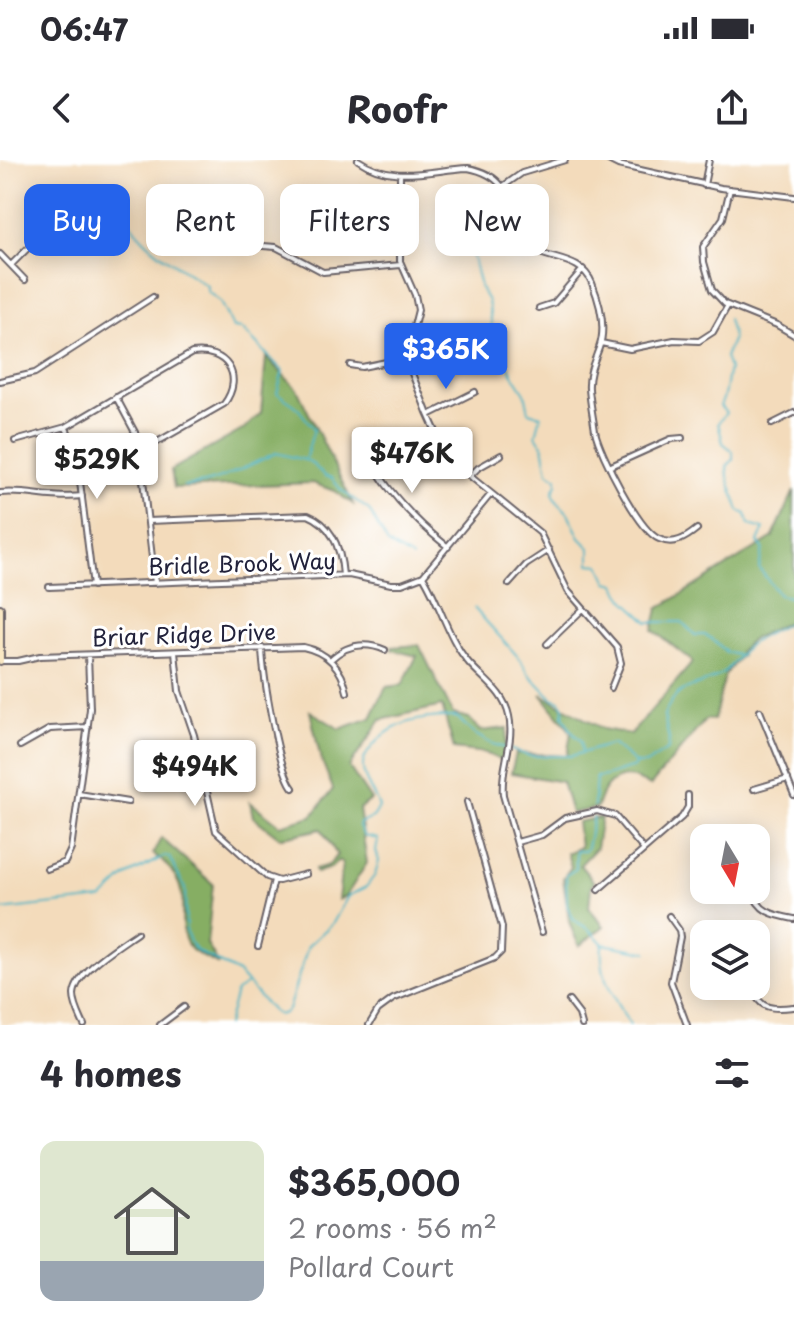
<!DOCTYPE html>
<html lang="en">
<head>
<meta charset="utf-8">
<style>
	body { margin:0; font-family:"Playpen Sans",sans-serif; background:#f2f2f3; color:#2b2b33; height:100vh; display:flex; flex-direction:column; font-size:30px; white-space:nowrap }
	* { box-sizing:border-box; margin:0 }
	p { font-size:26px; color:#7c7c81 }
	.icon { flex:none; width:44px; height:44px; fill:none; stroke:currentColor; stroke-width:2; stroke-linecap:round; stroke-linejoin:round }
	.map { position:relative; height:865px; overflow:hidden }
	.drawer { display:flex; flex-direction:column; background:#fff; flex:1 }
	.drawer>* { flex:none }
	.guide { position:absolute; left:24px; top:24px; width:746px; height:72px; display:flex; gap:16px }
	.needle { width:52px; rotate:170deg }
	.fabs { position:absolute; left:690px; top:664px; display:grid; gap:16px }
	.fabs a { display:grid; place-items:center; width:80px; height:80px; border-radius:16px; background:#fff; box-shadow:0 4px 20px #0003; font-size:40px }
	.price { position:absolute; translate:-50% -68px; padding:0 18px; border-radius:8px; background:#fff; color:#222; font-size:26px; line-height:52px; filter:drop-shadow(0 2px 4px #0008) }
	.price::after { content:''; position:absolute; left:50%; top:48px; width:24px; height:18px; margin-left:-12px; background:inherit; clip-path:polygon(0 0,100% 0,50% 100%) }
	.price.active { background:#2563eb; color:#fff }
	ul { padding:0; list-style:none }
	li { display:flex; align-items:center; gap:24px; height:200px; padding:0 40px }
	li span { display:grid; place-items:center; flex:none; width:224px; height:160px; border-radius:16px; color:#555 }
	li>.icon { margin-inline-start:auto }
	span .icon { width:96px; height:96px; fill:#fffc; stroke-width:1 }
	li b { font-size:34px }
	h2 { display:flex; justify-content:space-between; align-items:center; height:96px; padding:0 40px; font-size:34px }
	.chip { padding:0 28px; border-radius:16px; background:#fff; box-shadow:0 4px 20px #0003; font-size:28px; line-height:72px }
	.chip.active { background:#2563eb; color:#fff }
	.status { display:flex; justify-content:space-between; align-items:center; height:56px; padding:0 40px; background:#fff; direction:ltr }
	.status svg { height:22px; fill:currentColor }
	header { display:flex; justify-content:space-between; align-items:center; height:104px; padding:0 40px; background:#fff; font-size:36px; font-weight:700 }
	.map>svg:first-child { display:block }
	.forest { fill:#86ae64; stroke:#546850; stroke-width:2 }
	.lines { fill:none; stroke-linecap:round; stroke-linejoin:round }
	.stream { stroke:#49b4c5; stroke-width:2 }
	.minor-casing { stroke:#6b6368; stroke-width:8 }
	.secondary-casing { stroke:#6b6368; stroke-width:10 }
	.minor { stroke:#fff; stroke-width:4 }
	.secondary { stroke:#f9e7c3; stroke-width:6 }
	.labels { text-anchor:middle; stroke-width:6; stroke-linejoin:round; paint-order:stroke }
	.street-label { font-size:22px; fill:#22223b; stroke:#fff }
</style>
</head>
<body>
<div class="status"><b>06:47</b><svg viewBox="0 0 49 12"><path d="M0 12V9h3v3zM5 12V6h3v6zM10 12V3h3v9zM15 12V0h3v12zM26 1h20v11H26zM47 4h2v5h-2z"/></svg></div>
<header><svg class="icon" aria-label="back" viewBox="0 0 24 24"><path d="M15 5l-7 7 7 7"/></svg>Roofr<svg class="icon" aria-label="share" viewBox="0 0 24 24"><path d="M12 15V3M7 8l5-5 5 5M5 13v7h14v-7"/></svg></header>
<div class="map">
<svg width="794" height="865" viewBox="0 0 794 865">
	<rect width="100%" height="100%" fill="#fff"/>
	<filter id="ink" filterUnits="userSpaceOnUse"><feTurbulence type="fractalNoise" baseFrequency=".0125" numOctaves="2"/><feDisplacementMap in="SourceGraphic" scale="16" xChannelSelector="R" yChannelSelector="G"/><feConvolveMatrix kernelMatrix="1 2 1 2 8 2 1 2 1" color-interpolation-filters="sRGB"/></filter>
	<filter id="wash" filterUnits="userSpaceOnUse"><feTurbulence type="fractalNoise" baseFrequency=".006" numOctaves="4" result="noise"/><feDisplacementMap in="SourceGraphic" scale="32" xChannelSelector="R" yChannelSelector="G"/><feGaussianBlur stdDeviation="1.8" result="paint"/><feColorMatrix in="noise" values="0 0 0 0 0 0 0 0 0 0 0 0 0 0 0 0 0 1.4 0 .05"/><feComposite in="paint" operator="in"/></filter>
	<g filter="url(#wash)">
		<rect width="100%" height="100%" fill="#f3dbbb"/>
		<path class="forest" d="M266 197 297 229 353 344 334 331 313 323 174 328 171 310 244 269 261 253Z
			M794 331V459L752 479 739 492 741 495 725 515 714 560 706 559 650 626C624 608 604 619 597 648L571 653 562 622 511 613 516 593 567 596 571 572 541 534 603 569 631 574 693 502 653 470 658 449 773 377Z
			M419 485 453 554 469 558 480 571 507 568 504 602 485 593 454 589 442 546 381 560 349 607 371 640 359 649 367 703 346 736 338 740 342 704 339 700 331 708 316 713 315 709 329 705 337 695 321 669 280 678 253 657 250 642 280 665 312 656 333 629 320 596 310 551 340 569 371 558 386 527 402 525 417 496 392 490V487Z
			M601 657 596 688 580 705 594 722 591 726 589 748 604 766 579 786 570 765 563 718 571 707 567 693 580 687 577 662Z
			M161 678 213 724 207 784 219 805C211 800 198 796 191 789 168 763 204 729 153 694Z"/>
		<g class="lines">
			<path class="stream" d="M112 24C128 79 163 96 207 126V131L220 142 233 168 242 169 283 211 277 233 296 246 314 269 305 300
				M447 68 461 72 470 85 480 127 488 141 492 166 512 213 525 233 529 252 541 256 536 275 543 286 548 312 557 318V324L553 332 554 338 568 353 580 378 590 388V404L600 405 608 422 616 424C623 444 635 447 648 462H682L695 475H705L712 479 726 492 740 496
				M728 159 733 178 725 197 729 209C725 222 727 234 720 246L726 253 718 263 723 283 733 291V300L727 306 728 317 739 351 746 354 749 365 764 369 758 382 763 388 759 408 779 435 794 438
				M184 326C218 324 246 306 276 293L309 301 325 316 332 318 341 330 369 350 388 384 412 398
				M474 448 520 499 528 513 552 538 560 541 564 547 563 556 571 571 581 581 582 591
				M594 646 596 617C607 618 620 610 632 608L635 605
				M593 657 587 688 585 691H576V709L566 715 567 746 574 760 590 770 603 784 647 792
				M0 750 102 739 126 716 165 696 170 698 185 729 186 771 191 784 197 791 238 813 271 850C277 856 281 856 288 850L308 786 333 763 348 736 366 727 375 715 379 701 376 691 378 679 364 676 359 666 360 663 373 658 379 647C375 634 362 619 363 605 363 599 367 593 371 588 392 561 423 556 457 557L473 573 490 583 530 596H571L612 584 636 604H646L668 589 669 579 664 556C679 518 697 532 723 513 734 505 739 493 749 485 761 475 780 469 794 460
				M602 785C599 816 614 840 630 865
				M227 865 236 831 246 825"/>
		</g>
	</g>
	<g filter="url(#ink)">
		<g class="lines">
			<defs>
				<path id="minor" d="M358 0C393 24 429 10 468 8 525 19 500 62 526 85 546 102 581 95 592 123 600 143 607 167 599 188 594 202 588 214 589 229 590 242 593 257 595 271 599 292 639 371 659 379 674 386 686 378 697 369
					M608 0 618 5 721 28 794 37
					M400 16V101L415 135 418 150 406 198 427 252 442 285 460 308 540 373 568 431 617 487 621 503 611 528
					M704 25 709 0
					M502 27 522 13 565 0
					M730 29 723 58 703 87 704 102 712 130 725 144 777 165 794 175
					M263 86 276 87 323 112 401 105
					M0 94 25 120
					M11 105 34 82 66 68
					M539 148 554 143 583 109
					M601 183 630 189 674 180 699 181 713 172 727 147
					M350 205 362 207 406 198
					M0 221 35 213 153 137
					M116 237 138 278 155 423
					M429 255 475 232
					M772 264 794 253
					M66 268 76 290 93 426
					M15 281 66 267 192 193C226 188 245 216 224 244L152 285 139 287
					M365 291C385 330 414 360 448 387
					M611 306 671 279 682 278
					M470 316 478 308 501 295
					M0 333C29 330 51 340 82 336
					M148 361 308 355C333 365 341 389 343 415
					M423 416C440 443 448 479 469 503 485 521 504 532 509 556 515 583 500 608 503 635L542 772
					M509 424 526 405 549 390
					M49 427 349 415 391 424H402L423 416 491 334
					M547 484 583 449
					M262 488C263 515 278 609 293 628
					M175 492 179 531 194 575 216 671 267 717 279 721 306 714
					M330 500C346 485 364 481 385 490
					M0 501H18L40 496 303 487C327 492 342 508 347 532
					M760 551 794 635
					M20 586 50 569 88 567
					M754 629 788 619
					M79 634 128 642
					M517 682 542 675 565 658 597 651 615 656 644 690
					M47 709 65 702 71 689 90 549 88 495
					M598 730 682 657 688 647V635
					M752 730C758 752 773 755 794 759
					M669 756 679 770 680 777 671 822 687 865
					M258 786 274 720
					M753 828C759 851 775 849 794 847
					M569 841 579 854 582 865
					M84 865C80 856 74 845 74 835 75 812 119 786 137 773
					M160 865 184 847
					M369 865 378 850 393 839 495 798 501 792 502 767 467 642"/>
				<path id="secondary" d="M0 448V501"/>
			</defs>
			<use href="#minor" class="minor-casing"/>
			<use href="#secondary" class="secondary-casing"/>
			<use href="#minor" class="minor"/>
			<use href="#secondary" class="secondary"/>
		</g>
	</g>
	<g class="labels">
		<g class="street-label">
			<text transform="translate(242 404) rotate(-2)" y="8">Bridle Brook Way</text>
			<text transform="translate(184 475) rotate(-2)" y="8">Briar Ridge Drive</text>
		</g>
	</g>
</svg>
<div class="fabs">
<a><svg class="needle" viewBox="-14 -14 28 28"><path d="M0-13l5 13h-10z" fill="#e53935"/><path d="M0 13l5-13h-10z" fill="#7c7c81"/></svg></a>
<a><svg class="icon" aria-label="layers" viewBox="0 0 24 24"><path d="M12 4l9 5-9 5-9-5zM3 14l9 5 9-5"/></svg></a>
</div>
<b class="price active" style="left:446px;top:231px">$365K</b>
<b class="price" style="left:412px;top:335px">$476K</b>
<b class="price" style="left:97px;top:341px">$529K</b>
<b class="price" style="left:195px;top:648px">$494K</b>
<div class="guide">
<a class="chip active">Buy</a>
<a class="chip">Rent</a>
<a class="chip">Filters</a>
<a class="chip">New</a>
</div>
</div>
<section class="drawer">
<h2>4 homes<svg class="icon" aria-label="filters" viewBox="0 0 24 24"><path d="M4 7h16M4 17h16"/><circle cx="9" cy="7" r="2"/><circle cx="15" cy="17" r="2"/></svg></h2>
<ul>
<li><span style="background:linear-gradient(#dfe7d0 75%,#9aa5b1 0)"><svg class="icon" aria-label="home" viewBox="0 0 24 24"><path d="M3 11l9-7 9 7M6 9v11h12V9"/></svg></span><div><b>$365,000</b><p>2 rooms · 56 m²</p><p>Pollard Court</p></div></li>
</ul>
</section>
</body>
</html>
